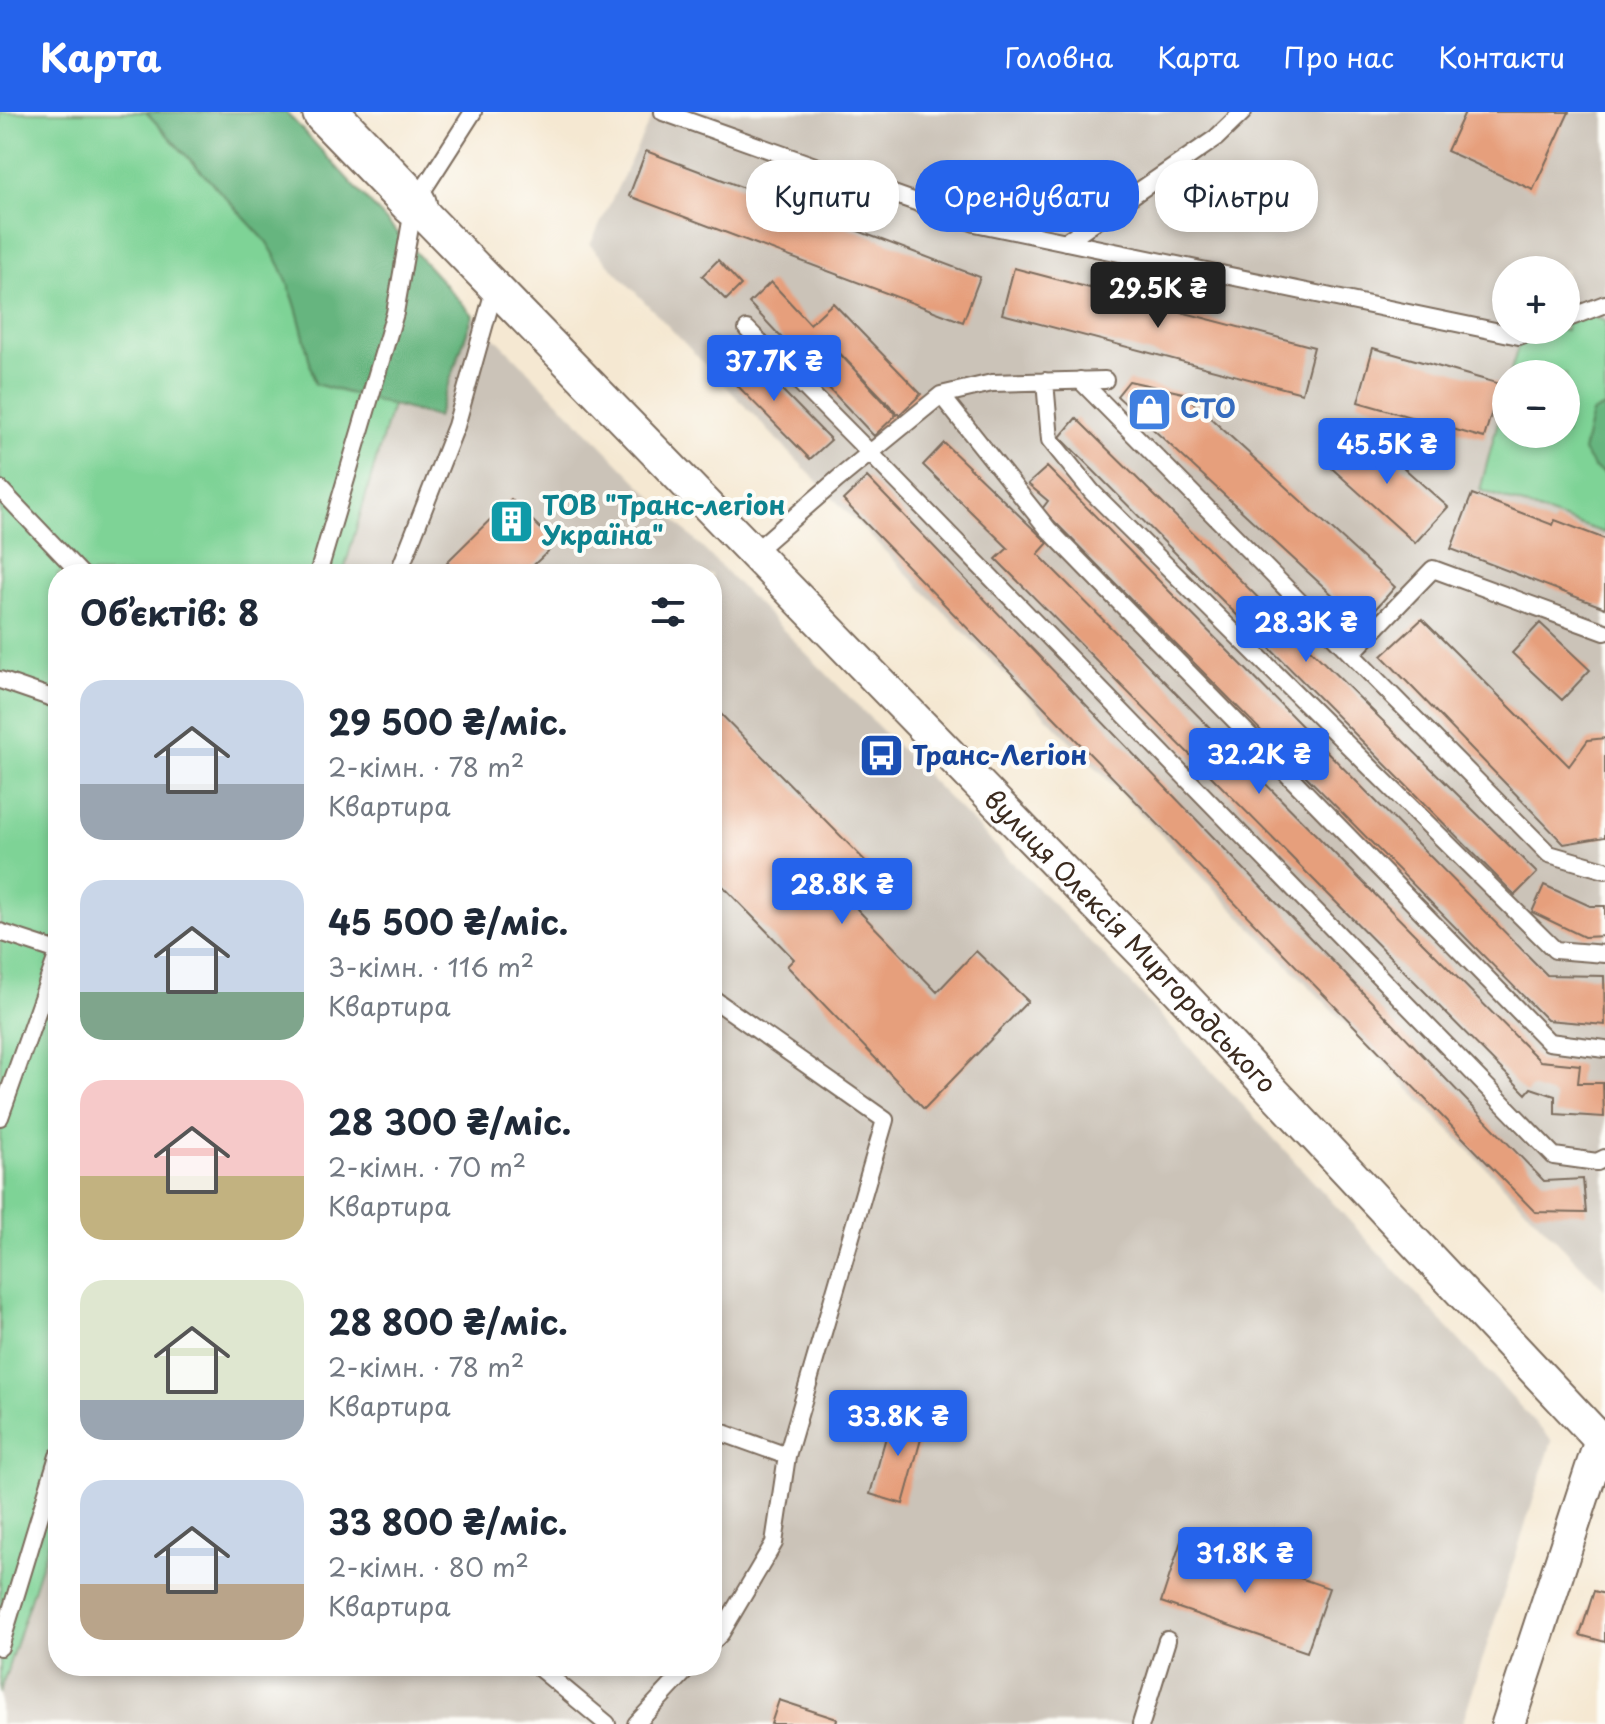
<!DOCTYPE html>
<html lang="uk">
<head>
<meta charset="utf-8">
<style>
	body { margin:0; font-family:"Playpen Sans",sans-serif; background:#f2f2f3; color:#1f2937; height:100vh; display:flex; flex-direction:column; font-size:30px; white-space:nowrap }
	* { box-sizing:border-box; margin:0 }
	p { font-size:26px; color:#747a83 }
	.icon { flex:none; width:44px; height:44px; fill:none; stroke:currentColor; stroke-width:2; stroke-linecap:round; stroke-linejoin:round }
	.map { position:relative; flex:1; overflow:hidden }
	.drawer { position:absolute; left:48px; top:452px; width:674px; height:1112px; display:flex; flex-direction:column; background:#fff; border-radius:32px; box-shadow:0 4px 12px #0003 }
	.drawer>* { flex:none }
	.top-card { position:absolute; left:746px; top:48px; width:738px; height:72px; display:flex; gap:16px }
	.buttons { position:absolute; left:1492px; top:144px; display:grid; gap:16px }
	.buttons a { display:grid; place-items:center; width:88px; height:88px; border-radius:50%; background:#fff; box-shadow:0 4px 12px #0003; font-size:40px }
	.price { position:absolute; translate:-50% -68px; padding:0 18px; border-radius:8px; background:#2563eb; color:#fff; font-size:26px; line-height:52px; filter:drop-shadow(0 2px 4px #0008) }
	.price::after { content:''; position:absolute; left:50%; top:48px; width:24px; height:18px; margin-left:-12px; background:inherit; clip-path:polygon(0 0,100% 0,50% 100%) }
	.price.on { background:#222; color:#fff }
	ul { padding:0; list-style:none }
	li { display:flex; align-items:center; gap:24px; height:200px; padding:0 32px }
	li span { display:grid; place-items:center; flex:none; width:224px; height:160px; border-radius:24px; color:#555 }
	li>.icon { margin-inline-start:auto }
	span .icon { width:96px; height:96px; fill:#fffc; stroke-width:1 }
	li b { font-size:34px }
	h2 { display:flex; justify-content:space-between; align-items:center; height:96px; padding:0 32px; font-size:34px }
	.tag { padding:0 28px; border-radius:32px; background:#fff; box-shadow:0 4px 12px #0003; font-size:28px; line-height:72px }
	.tag.on { background:#2563eb; color:#fff }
	header { display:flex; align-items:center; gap:48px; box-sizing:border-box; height:112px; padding:0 40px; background:#2563eb; color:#fff }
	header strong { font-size:38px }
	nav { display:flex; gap:44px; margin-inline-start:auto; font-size:28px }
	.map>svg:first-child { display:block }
	.industrial { fill:#cbc3b8 }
	.green { fill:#7ed396; stroke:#5c7e5a; stroke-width:2 }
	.forest { fill:#66b57f; stroke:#50704e; stroke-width:2 }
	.building { fill:#e69f7b }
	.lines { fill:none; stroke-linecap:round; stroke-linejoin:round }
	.lane-casing { stroke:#7c6c5d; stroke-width:20 }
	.street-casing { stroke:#7c6c5d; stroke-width:36 }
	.secondary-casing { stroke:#7c6c5d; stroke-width:48 }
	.lane { stroke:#fff; stroke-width:16 }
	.street { stroke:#fff; stroke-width:32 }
	.secondary { stroke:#fff; stroke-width:44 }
	.labels { text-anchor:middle; stroke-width:8; stroke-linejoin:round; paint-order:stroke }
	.shop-label { font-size:26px; font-weight:bold; fill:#366cbe; stroke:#fdfcf7; text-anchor:start }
	.culture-label { font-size:26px; font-weight:bold; fill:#0d838f; stroke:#fdfcf7; text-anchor:start }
	.transit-label { font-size:26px; font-weight:bold; fill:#164399; stroke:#fdfcf7; text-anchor:start }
	.street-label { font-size:26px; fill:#3b2a1e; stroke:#fdfcf7 }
</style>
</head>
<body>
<header>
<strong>Карта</strong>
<nav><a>Головна</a><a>Карта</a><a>Про нас</a><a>Контакти</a></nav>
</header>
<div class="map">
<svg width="1605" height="1612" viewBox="0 0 1605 1612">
	<rect width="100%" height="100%" fill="#fdfcf7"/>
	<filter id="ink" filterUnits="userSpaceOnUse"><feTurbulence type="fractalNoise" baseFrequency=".0125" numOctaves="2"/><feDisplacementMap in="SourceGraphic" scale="16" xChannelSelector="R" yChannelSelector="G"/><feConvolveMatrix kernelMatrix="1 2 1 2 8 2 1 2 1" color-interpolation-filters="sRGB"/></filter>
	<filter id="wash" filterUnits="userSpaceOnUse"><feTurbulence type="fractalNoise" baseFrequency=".006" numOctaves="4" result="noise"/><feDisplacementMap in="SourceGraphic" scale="32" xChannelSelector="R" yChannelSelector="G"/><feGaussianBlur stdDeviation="1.8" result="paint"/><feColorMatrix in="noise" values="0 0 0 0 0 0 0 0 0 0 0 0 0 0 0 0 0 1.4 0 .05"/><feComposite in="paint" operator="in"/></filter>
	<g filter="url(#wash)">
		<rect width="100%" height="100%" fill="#f5e8d2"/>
		<path class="industrial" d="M654 0H1605V209L1566 197V158H1506V218H1523L1510 262H1506V279L1480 378 1605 421V1178L839 392 590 133Z
			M473 203 1126 866 1552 1329 1462 1612H0V1581L58 1401V1554H712V462H343L392 293 438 304Z"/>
		<path class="green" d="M0 0H146L266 129C295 172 303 222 315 272L392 293 343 462H58V1401L0 1581Z
			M1566 197 1605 209V295L1592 301 1594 356 1605 362V421L1480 378 1506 279V322H1566V262H1510L1523 218H1566Z"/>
		<path class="forest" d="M146 0H286L473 203 437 305 315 272C303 222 295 172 266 129Z
			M1605 295V362L1594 356 1583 339 1592 301Z"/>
		<g id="blocks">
			<path class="building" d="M1465 0H1569L1533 78 1447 39Z
				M646 39 980 165 963 210 629 84Z
				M718 148 741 173 726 188 702 164Z
				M1014 156 1314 235 1302 281 1002 202Z
				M771 170 810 212 833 191 921 282 899 303 830 231 896 303 874 324 749 191Z
				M739 234 831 328 810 347 718 254Z
				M1373 236 1500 272 1484 326 1358 290Z
				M1129 269 1183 281 1395 475 1363 511 1117 284Z
				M1076 306 1537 761 1515 783 1060 325Z
				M1359 316 1448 395 1415 431 1327 352Z
				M944 331 1048 431 1038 442 1540 949 1580 953 1578 971H1603L1604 1005 1555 1002V984L1531 976 1526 982 996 447 1008 436 923 353Z
				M1047 355 1547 863 1604 864 1605 913 1547 908 1042 397 1048 389 1028 372Z
				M867 365 1544 1069 1583 1067 1586 1101 1535 1100 843 388Z
				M1472 382 1553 413 1555 408 1605 427V496L1451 437Z
				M511 387 556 432 524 462H459L447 450Z
				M1422 507 1569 654 1588 628 1605 626V725L1564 732 1382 544Z
				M1540 511 1590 558 1562 588 1512 541Z
				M712 593 885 769 857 797 937 880 976 839 1028 889 924 997 787 854 794 847 712 763Z
				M1544 773 1590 794H1605V824L1584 825 1532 800Z
				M893 1300 926 1309 903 1392 870 1382Z
				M1182 1426 1329 1476 1307 1540 1161 1490Z
				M1594 1479 1605 1482V1530L1580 1523Z
				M779 1588 837 1607 836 1612H771Z"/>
		</g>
	</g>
	<g filter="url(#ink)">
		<use href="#blocks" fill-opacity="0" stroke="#7c6c5d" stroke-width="2"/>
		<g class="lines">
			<defs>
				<path id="lane" d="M663 0 975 111 1519 224 1535 218
					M1065 130 1216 26 1243 0
					M1566 207 1605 192
					M747 217 871 342 1554 1044 1597 1050 1605 1046
					M1080 268 1549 742 1605 758
					M1045 269 1050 328 1092 380 1555 838 1605 842
					M941 283 1048 417 1549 930 1605 937
					M0 377 81 462
					M753 441 838 367 941 283 992 271 1105 268
					M318 462 395 201 414 92 473 0
					M398 462 456 314 495 175
					M1351 542 1433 457 1605 520
					M0 568 58 588
					M0 820 58 839
					M712 886 885 1008 787 1344 774 1431 721 1521 712 1530
					M0 1005 58 841
					M712 1317 787 1344
					M0 1535 58 1344
					M537 1554 607 1612
					M636 1612 690 1554
					M1141 1612 1167 1528"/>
				<g id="street">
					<path id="s1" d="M414 92 1147 845 1605 1333"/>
					<path d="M1508 1612 1601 1328"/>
				</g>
				<path id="secondary" d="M325 0 414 92"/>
			</defs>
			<use href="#lane" class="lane-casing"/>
			<use href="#street" class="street-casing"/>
			<use href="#secondary" class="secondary-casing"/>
			<use href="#lane" class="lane"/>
			<use href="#street" class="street"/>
			<use href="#secondary" class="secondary"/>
		</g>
	</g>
	<defs>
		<symbol id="shop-square" viewBox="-11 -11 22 22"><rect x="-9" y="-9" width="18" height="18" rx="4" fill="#3f7fe0" stroke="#fdfcf7"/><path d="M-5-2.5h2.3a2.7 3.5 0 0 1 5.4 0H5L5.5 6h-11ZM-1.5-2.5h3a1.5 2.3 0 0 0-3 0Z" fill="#fff"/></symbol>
		<symbol id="building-square" viewBox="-11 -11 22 22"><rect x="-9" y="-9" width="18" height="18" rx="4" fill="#0f9aa8" stroke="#fdfcf7"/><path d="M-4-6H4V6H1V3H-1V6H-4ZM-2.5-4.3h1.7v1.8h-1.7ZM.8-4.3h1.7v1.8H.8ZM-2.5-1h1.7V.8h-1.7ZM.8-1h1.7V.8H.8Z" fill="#fff"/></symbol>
		<symbol id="bus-square" viewBox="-11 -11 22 22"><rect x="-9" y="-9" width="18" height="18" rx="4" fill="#1a4fb4" stroke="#fdfcf7"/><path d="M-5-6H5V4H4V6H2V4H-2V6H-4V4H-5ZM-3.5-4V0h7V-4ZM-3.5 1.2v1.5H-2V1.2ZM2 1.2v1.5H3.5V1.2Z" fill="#fff"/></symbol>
	</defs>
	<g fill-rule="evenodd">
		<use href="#shop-square" x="1124" y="272" width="51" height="51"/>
		<use href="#building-square" x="486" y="384" width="51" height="51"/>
		<use href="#bus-square" x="856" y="618" width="51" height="51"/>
	</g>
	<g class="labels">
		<g class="shop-label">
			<text x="1180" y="306">СТО</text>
		</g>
		<g class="culture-label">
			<text x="542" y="403">ТОВ "Транс-легіон<tspan x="542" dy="30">Україна"</tspan></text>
		</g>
		<g class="transit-label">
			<text x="912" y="653">Транс-Легіон</text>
		</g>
		<g class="street-label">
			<text dy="9" stroke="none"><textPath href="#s1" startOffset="1028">вулиця Олексія Миргородського</textPath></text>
		</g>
	</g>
</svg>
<div class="buttons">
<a>+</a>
<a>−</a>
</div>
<b class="price on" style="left:1158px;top:218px">29.5K ₴</b>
<b class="price" style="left:774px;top:291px">37.7K ₴</b>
<b class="price" style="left:1387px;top:374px">45.5K ₴</b>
<b class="price" style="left:1306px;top:552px">28.3K ₴</b>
<b class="price" style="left:1259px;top:684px">32.2K ₴</b>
<b class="price" style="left:842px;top:814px">28.8K ₴</b>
<b class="price" style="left:898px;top:1346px">33.8K ₴</b>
<b class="price" style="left:1245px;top:1483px">31.8K ₴</b>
<div class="top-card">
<a class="tag">Купити</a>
<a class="tag on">Орендувати</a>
<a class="tag">Фільтри</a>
</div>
<section class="drawer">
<h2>Об’єктів: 8<svg class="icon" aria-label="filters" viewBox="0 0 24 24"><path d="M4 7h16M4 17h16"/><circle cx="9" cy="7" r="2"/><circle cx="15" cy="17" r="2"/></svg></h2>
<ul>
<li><span style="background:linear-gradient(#c9d6e8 65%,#9aa5b1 0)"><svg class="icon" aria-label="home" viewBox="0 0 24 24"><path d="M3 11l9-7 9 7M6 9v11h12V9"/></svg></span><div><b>29 500 ₴/міс.</b><p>2-кімн. · 78 m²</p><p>Квартира</p></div></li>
<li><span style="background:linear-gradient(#c9d6e8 70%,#7fa58c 0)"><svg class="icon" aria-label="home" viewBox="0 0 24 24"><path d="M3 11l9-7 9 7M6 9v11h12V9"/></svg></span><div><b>45 500 ₴/міс.</b><p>3-кімн. · 116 m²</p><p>Квартира</p></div></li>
<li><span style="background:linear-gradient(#f6c9c9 60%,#c2b280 0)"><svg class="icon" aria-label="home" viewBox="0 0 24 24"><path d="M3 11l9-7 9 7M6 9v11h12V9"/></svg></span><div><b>28 300 ₴/міс.</b><p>2-кімн. · 70 m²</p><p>Квартира</p></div></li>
<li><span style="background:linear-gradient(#dfe7d0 75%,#9aa5b1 0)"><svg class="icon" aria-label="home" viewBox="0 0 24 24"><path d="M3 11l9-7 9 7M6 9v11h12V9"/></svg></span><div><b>28 800 ₴/міс.</b><p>2-кімн. · 78 m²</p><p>Квартира</p></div></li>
<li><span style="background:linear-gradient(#c9d6e8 65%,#b9a48a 0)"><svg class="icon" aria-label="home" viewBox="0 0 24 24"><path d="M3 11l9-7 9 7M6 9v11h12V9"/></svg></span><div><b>33 800 ₴/міс.</b><p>2-кімн. · 80 m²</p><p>Квартира</p></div></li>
</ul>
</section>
</div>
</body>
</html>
